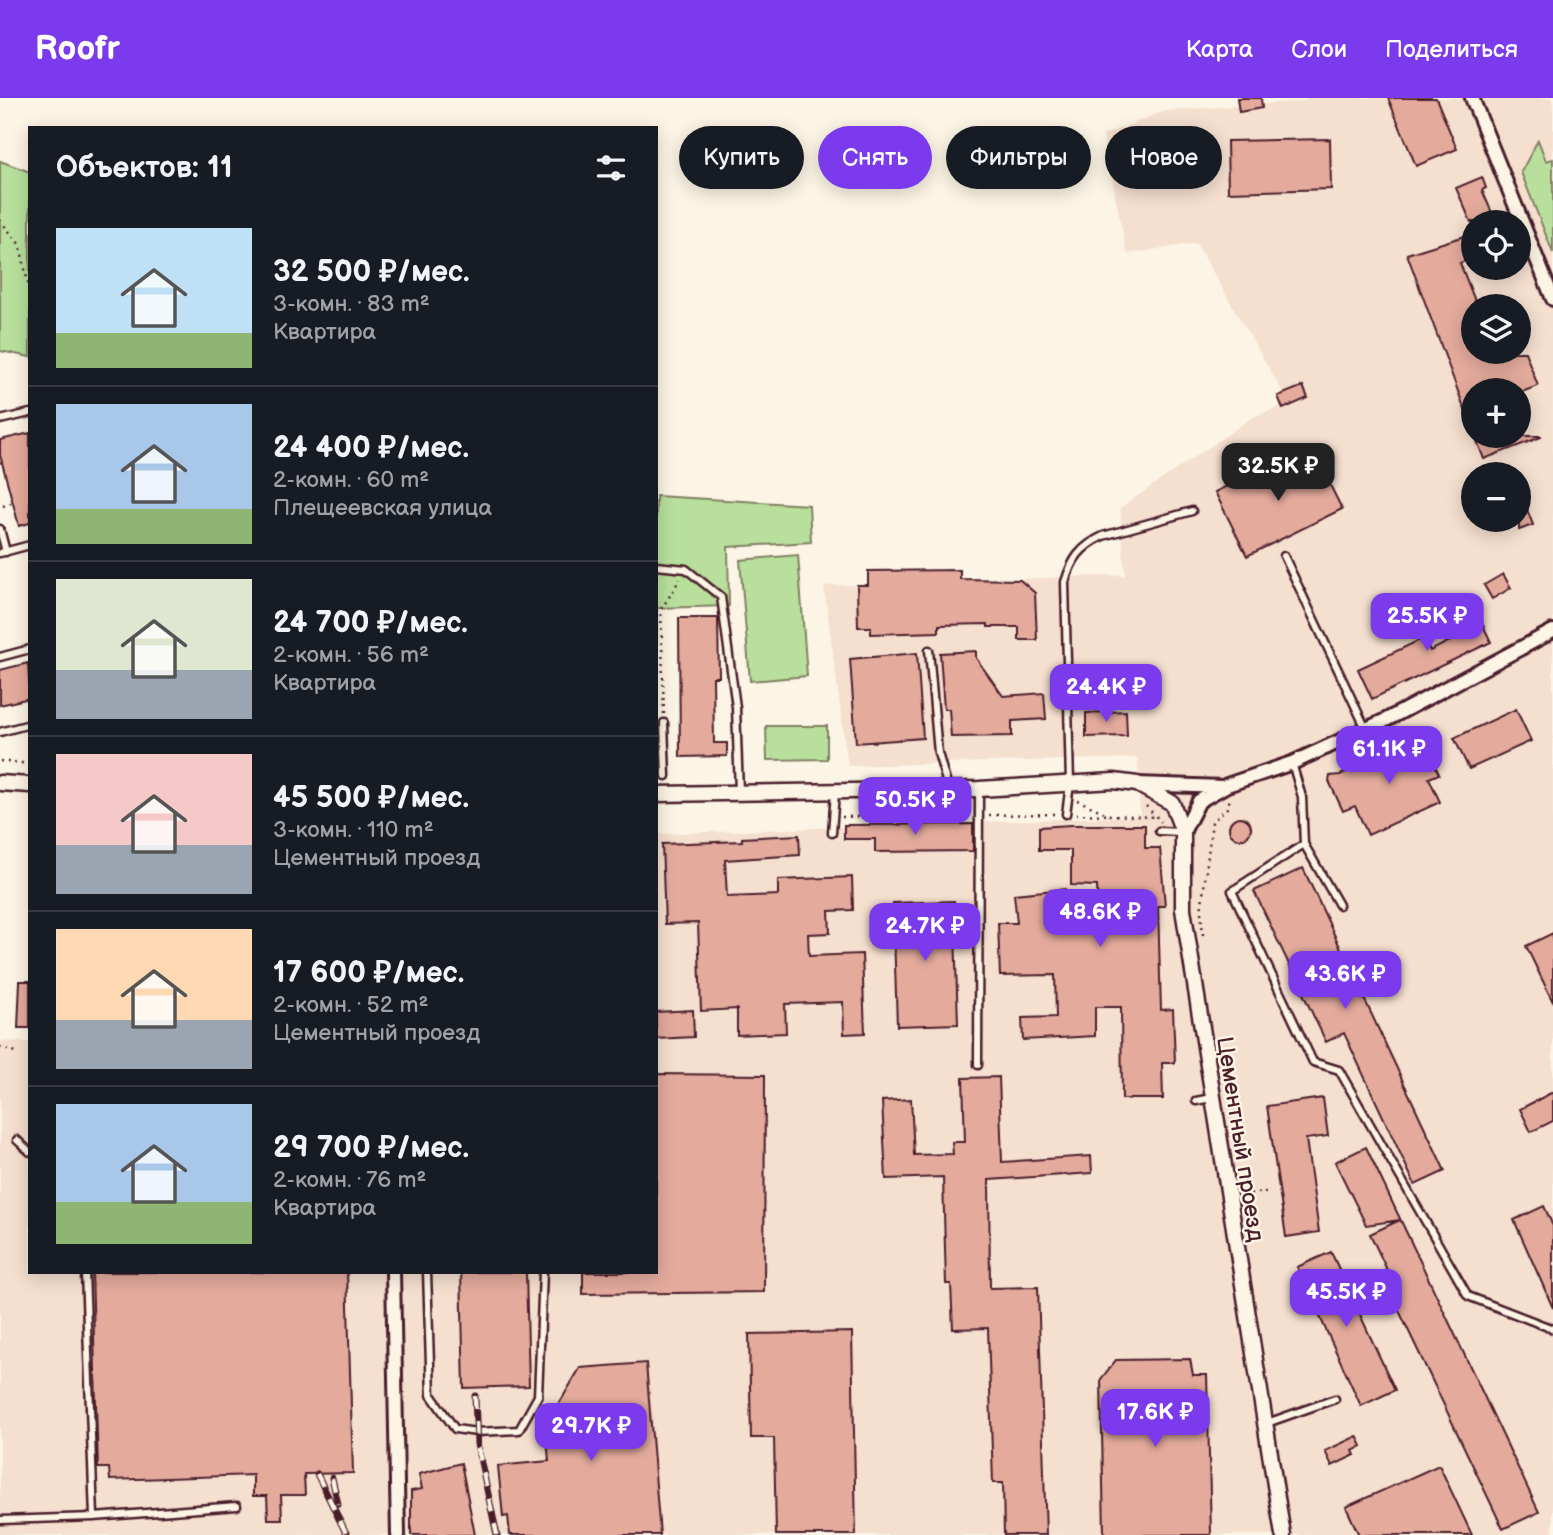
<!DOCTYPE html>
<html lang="ru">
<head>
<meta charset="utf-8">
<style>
	body { margin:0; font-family:"Balsamiq Sans",sans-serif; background:#20242c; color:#f1f3f6; height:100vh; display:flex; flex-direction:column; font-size:26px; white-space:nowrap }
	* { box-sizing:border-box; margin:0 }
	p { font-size:23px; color:#9ea1a6 }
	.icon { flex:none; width:38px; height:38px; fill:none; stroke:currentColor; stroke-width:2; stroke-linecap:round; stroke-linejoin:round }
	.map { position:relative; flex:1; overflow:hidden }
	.side { position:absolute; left:28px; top:28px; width:630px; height:1148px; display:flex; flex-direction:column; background:#171b24; border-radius:0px; box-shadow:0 4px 18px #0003 }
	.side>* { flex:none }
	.banner { position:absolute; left:679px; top:28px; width:665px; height:63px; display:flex; gap:14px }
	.controls { position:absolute; left:1461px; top:112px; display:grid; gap:14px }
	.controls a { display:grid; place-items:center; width:70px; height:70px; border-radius:50%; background:#171b24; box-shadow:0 4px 18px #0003; font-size:35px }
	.price { position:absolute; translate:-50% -60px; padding:0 16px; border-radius:14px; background:#7c3aed; color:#fff; font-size:23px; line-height:46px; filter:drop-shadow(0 2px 4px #0008) }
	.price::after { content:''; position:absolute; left:50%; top:42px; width:21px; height:16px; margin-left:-10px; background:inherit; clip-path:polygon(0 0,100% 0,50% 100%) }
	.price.active { background:#222; color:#fff }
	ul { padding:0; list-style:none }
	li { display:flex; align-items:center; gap:21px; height:175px; padding:0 28px }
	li+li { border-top:2px solid #363941 }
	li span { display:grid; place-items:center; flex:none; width:196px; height:140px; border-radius:0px; color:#555 }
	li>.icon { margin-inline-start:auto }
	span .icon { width:84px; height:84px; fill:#fffc; stroke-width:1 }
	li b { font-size:30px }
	h2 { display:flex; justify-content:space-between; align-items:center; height:84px; padding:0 28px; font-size:30px }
	.pill { padding:0 24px; border-radius:32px; background:#171b24; box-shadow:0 4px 18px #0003; font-size:24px; line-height:63px }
	.pill.active { background:#7c3aed; color:#fff }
	header { display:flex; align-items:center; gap:42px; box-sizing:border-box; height:98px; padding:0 35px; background:#7c3aed; color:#fff }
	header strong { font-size:33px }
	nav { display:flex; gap:38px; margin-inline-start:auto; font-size:24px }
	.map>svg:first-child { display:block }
	.built { fill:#f5dfcf; fill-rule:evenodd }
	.green { fill:#b8e09c; stroke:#818064; stroke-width:2 }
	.building { fill:#e4ab9d; stroke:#4a1f2b; stroke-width:2 }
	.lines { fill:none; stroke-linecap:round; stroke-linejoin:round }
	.service-casing { stroke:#4a1f2b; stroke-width:11 }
	.minor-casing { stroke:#4a1f2b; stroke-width:18 }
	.tertiary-casing { stroke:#4a1f2b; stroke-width:19 }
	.path { stroke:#4a1f2b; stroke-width:2.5; stroke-dasharray:2 5; stroke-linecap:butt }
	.service { stroke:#fcf5e5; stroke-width:6 }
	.minor { stroke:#fcf5e5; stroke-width:12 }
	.tertiary { stroke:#fcf5e5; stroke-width:14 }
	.rail-casing { stroke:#4a1f2b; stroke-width:7 }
	.rail { stroke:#fcf5e5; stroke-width:4.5; stroke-dasharray:13; stroke-linecap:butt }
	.labels { text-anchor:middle; stroke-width:5; stroke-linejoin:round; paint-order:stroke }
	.street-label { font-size:23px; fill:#4a1f2b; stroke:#fcf5e5 }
</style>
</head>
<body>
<header>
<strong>Roofr</strong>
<nav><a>Карта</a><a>Слои</a><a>Поделиться</a></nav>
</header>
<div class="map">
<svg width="1553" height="1437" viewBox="0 0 1553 1437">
	<rect width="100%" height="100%" fill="#fcf5e5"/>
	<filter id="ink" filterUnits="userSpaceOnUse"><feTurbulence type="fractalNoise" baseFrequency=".0143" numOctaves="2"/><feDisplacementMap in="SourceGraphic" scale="14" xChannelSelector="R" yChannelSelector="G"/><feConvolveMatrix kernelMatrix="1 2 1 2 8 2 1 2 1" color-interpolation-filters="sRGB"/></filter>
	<g filter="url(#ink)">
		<path class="built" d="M1305 0H1553V1437H0V943L30 944V1174H656V736L1140 718 1138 660 848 668 824 488 1125 477 1120 410 1253 319 1289 305 1196 145 1127 156 1103 37 1165 13 1306 3ZM1474 124H1519V170H1474ZM1474 208H1519V254H1474ZM1474 292H1519V338H1474ZM1474 376H1519V422H1474Z"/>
		<path class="green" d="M1538 42 1546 63 1553 61V155L1521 74Z
			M0 63 30 74V259L0 253Z
			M656 398 809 407 811 444 728 449 729 508 657 510 656 678Z
			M798 457 807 578 750 583 740 462Z
			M766 628H827V661L767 662Z"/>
		<path class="building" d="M1237 0H1261L1262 10 1239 14Z
			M1388 0H1436L1457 51 1416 68Z
			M1330 41 1331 91 1228 94 1227 43Z
			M1482 79 1486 90 1482 92 1496 124H1471L1456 90Z
			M1474 135V159L1460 165 1477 208H1474V254H1525L1538 288 1519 295V292H1474L1472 331 1407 156Z
			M1303 288 1308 300 1283 311 1278 298Z
			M30 335V425L19 428 0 357V342Z
			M1475 338H1541V339L1484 361Z
			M1314 355 1342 411 1247 458 1215 394 1258 372 1262 381Z
			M1519 391 1533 427 1519 432Z
			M960 472V481L1020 482 1035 495 1037 542H1019V529H988V526L939 527V534L871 536V529H858L857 487H868V473Z
			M1503 476 1511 490 1492 501 1484 487Z
			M1471 502 1491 544 1372 601 1358 571 1424 540 1430 553 1452 542 1440 517Z
			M679 520H718L719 579H713L714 645H727V658L680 659Z
			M976 553V560L1003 598 1044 595 1046 621 1012 623V638L951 639 949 611H944L940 555Z
			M917 555 923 640 856 645 850 561Z
			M28 565 30 600 0 607V572Z
			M1516 611 1531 643 1469 671 1454 640Z
			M1126 613 1127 638 1086 639V615Z
			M1413 635 1421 638 1439 676 1429 680 1440 704 1368 737 1355 708 1343 713 1329 683 1330 678 1340 677 1411 643Z
			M1229 730a11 11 0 1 1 22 0a11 11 0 1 1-22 0Z
			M973 726V753L875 754V741H844V727Z
			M1071 727H1145V750H1160L1165 808H1158L1161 912 1173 911 1175 965H1162L1163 1001H1122L1121 909H1095V938L1023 942 1022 920 1056 919 1055 877 1000 878 998 825H1017L1014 796 1065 791 1068 824 1098 823 1097 788 1071 787V752H1039V729Z
			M799 737 800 757 725 762 727 799 778 797V782L852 779 853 812 829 813 830 835 808 836 809 858 862 856 865 935 844 936 843 904 785 906 786 935 737 937V911L701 913 698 825 665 826 662 746 742 743V740Z
			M1303 770 1445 1073 1415 1087 1344 935 1326 944 1254 793Z
			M954 803 958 926 897 928 893 805Z
			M1553 835V904L1526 848Z
			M20 883H30V930H18Z
			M693 912 694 939 656 941V914Z
			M656 976 765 977 764 1194 583 1196V1174H656Z
			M999 979 1002 1064 1091 1058 1092 1075 989 1082 990 1190 1038 1189 1046 1437H1004L1003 1385H993L988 1230 953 1231 951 1186H946L943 1079 886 1081 882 1003 911 1001 914 1057 953 1056 952 1044H965L963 980Z
			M1553 994V1023L1531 1034 1520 1011Z
			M1323 1000 1328 1038 1306 1041 1319 1134 1286 1139 1267 1008Z
			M1366 1049 1539 1414 1503 1431 1381 1175 1387 1172 1370 1136 1400 1122 1366 1127 1335 1064Z
			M1544 1108 1553 1128V1210L1514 1122Z
			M1331 1154 1395 1292 1361 1308 1297 1169Z
			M92 1174H347L353 1375 304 1376 305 1397H281L282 1421H268L267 1398H253V1377L110 1382 109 1370H98Z
			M461 1174H526L529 1288 464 1290Z
			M852 1234 856 1437H776L774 1340H751L749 1236Z
			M1190 1261 1193 1277H1207L1211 1437H1104L1101 1281 1116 1262Z
			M646 1265 660 1437H510L508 1418 503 1419 498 1368 549 1363 546 1328 580 1270Z
			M1357 1338 1362 1348 1353 1353 1355 1357 1332 1368 1325 1353Z
			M461 1365 475 1437H411V1393L422 1391 419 1376Z
			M1439 1367 1472 1437H1359L1346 1409Z"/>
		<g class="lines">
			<defs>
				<path id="service" d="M0 322 30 315
					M0 431 6 454
					M0 455 30 447
					M1284 458 1366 631
					M656 468 686 471 721 499 736 609 739 694
					M929 552 938 655 948 690
					M0 559 30 551
					M664 625 666 678
					M0 634 30 626
					M1292 665 1302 699 1304 746 1339 807
					M1066 716 1070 686 1065 484C1072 461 1080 449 1103 438L1192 413
					M1159 733 1181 734
					M832 735 835 694
					M1304 746 1232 793 1313 964 1339 972 1468 1198 1553 1231
					M978 967 979 692
					M1196 1003 1211 1000
					M17 1042 30 1054
					M427 1174 431 1297 455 1331 477 1334 519 1332 538 1298 543 1174
					M1267 1325 1335 1301
					M94 1419 237 1408
					M0 1422 94 1419 85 1174"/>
				<path id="minor" d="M1472 0 1553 201
					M1137 686 1223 689
					M1183 734 1199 703 1227 687 1292 665 1384 623 1553 533
					M393 1174 398 1437"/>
				<path id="tertiary" d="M0 685 30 687
					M656 696 979 691 1114 683 1137 686 1172 705 1183 734V811L1283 1437"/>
			</defs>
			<use href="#service" class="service-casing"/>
			<use href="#minor" class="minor-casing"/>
			<use href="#tertiary" class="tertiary-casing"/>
			<path class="path" d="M0 122 20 147 30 195
				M0 365 2 364
				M3 408 11 405
				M664 616 661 512 680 481
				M0 663 30 666
				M1077 702 1110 717 1158 719
				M1146 708 1161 724
				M1076 716 1110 717
				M989 717 1056 716
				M842 719 969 716
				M1203 837 1201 814 1212 724 1227 710 1230 701
				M0 949 16 954
				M1243 1096 1267 1094"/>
			<use href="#service" class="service"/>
			<use href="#minor" class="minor"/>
			<use href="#tertiary" class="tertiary"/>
			<defs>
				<path id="rail" d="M475 1298 477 1346 497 1437
					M317 1376 347 1437
					M332 1380 338 1406"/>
			</defs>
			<use href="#rail" class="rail-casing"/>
			<use href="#rail" class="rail"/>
		</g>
	</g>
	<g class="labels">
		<g class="street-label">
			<text transform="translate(1241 1041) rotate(81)" y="8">Цементный проезд</text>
		</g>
	</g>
</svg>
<div class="controls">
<a><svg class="icon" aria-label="locate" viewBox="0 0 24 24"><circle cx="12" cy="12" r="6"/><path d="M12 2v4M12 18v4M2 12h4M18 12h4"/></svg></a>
<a><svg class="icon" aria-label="layers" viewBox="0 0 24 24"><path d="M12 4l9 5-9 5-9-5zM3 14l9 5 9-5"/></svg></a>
<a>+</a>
<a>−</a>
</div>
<b class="price active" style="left:1278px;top:405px">32.5K ₽</b>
<b class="price" style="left:1427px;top:555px">25.5K ₽</b>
<b class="price" style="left:1106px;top:626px">24.4K ₽</b>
<b class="price" style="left:1389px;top:688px">61.1K ₽</b>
<b class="price" style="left:915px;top:739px">50.5K ₽</b>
<b class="price" style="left:1100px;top:851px">48.6K ₽</b>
<b class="price" style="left:925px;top:865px">24.7K ₽</b>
<b class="price" style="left:1345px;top:913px">43.6K ₽</b>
<b class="price" style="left:1346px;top:1231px">45.5K ₽</b>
<b class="price" style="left:1155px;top:1351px">17.6K ₽</b>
<b class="price" style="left:591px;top:1365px">29.7K ₽</b>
<div class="banner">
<a class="pill">Купить</a>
<a class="pill active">Снять</a>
<a class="pill">Фильтры</a>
<a class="pill">Новое</a>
</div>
<section class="side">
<h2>Объектов: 11<svg class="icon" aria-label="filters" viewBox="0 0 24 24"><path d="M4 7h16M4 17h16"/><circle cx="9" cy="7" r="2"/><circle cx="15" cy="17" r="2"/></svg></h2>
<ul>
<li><span style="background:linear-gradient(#bfe0f5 75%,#8fb573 0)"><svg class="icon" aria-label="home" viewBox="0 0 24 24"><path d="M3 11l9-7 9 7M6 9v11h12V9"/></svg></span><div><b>32 500 ₽/мес.</b><p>3-комн. · 83 m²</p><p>Квартира</p></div></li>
<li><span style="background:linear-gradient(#a9c7e8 75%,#8fb573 0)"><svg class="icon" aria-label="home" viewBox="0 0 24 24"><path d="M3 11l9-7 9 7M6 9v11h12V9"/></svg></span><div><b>24 400 ₽/мес.</b><p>2-комн. · 60 m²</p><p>Плещеевская улица</p></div></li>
<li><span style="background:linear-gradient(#dfe7d0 65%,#9aa5b1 0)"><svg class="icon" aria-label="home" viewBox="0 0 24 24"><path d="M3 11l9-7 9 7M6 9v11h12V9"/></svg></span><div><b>24 700 ₽/мес.</b><p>2-комн. · 56 m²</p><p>Квартира</p></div></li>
<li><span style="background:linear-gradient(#f6c9c9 65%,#9aa5b1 0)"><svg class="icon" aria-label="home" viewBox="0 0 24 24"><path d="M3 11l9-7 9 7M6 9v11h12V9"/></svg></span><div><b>45 500 ₽/мес.</b><p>3-комн. · 110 m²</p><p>Цементный проезд</p></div></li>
<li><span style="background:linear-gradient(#ffd9b3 65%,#9aa5b1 0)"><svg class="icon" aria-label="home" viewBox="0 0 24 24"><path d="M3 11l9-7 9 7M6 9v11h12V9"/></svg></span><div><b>17 600 ₽/мес.</b><p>2-комн. · 52 m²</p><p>Цементный проезд</p></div></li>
<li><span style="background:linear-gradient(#a9c7e8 70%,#8fb573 0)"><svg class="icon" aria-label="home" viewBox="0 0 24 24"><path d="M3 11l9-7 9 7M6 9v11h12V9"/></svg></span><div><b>29 700 ₽/мес.</b><p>2-комн. · 76 m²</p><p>Квартира</p></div></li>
</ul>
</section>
</div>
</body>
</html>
